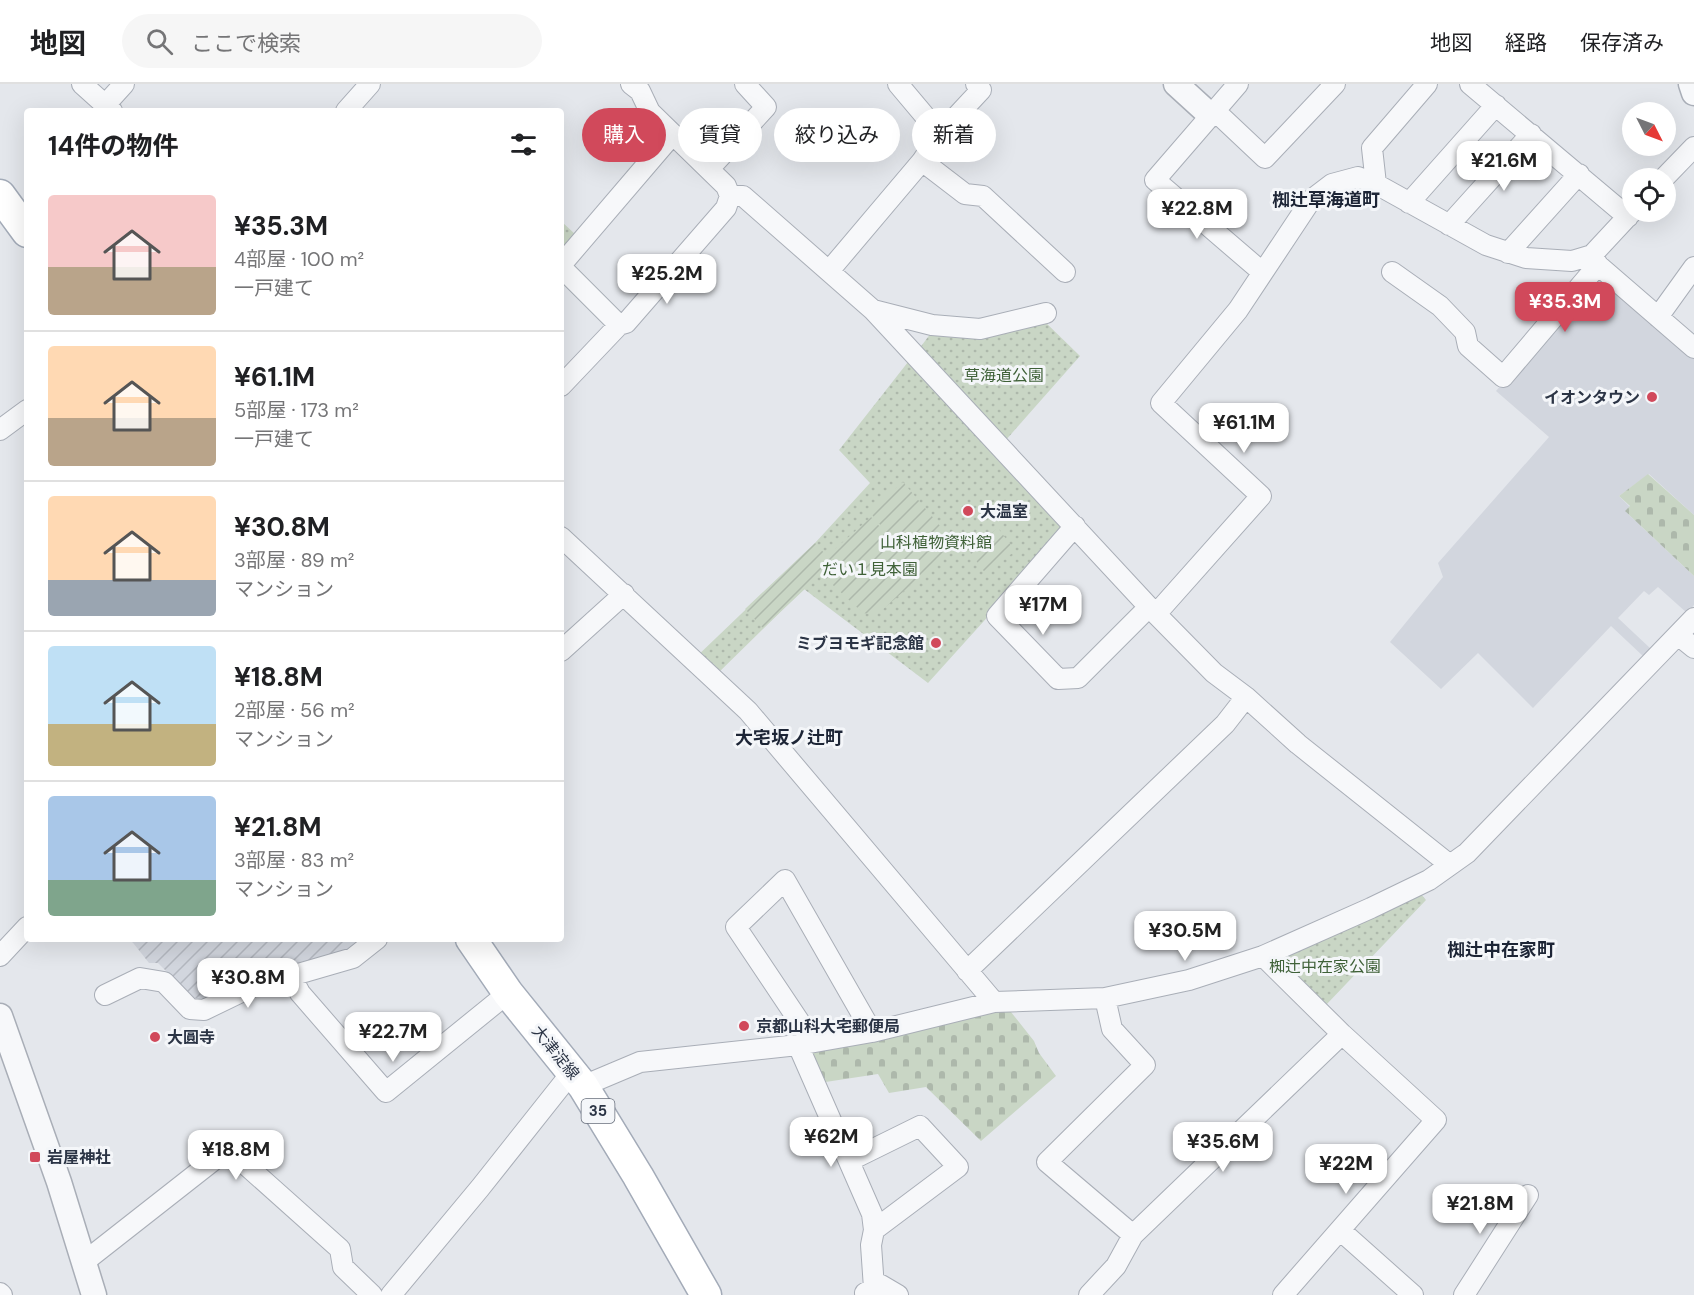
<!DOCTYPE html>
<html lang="ja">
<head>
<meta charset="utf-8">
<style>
	body { margin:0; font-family:"DM Sans","Noto Sans JP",sans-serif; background:#f6f6f6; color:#202124; height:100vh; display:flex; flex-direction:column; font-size:22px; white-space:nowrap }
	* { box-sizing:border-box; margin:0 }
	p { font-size:20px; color:#757577 }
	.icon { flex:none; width:33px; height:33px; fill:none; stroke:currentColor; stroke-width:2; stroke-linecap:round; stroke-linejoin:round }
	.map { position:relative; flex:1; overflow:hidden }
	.side { position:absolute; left:24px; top:24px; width:540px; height:834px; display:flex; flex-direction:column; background:#fff; border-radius:6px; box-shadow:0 6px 24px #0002 }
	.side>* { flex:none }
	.banner { position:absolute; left:582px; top:24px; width:570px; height:54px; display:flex; gap:12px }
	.needle { width:39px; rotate:132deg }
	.controls { position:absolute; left:1622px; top:18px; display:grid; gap:12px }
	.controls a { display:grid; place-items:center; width:54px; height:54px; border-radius:50%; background:#fff; box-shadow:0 6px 24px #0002; font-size:30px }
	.price { position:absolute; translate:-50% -51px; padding:0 14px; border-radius:12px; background:#fff; color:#222; font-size:20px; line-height:39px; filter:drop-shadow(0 2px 3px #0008) }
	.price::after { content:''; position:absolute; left:50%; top:36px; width:18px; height:14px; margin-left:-9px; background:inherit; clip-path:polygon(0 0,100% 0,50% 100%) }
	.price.active { background:#d1495b; color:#fff }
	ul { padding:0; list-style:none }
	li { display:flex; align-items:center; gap:18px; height:150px; padding:0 24px }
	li+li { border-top:2px solid #e0e0e0 }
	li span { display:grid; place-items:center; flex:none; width:168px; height:120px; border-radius:6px; color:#555 }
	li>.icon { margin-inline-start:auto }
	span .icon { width:72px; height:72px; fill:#fffc; stroke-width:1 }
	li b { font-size:26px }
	h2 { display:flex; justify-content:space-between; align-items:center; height:72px; padding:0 24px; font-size:26px }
	.chip { padding:0 21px; border-radius:27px; background:#fff; box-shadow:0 6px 24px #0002; font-size:21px; line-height:54px }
	.chip.active { background:#d1495b; color:#fff }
	header { display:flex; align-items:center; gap:36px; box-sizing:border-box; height:84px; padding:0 30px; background:#fff; border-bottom:2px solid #e0e0e0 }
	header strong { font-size:28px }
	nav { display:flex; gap:33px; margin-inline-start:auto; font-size:21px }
	.search { width:420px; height:54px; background:#f6f6f6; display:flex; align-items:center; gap:15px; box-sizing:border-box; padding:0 21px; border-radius:33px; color:#757577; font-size:22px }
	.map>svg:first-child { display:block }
	.built { fill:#d2d6de }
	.industrial { fill:url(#industrial-furrows) }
	.cemetery { fill:url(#cemetery-stones) }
	.park { fill:url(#park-dots) }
	.garden { fill:url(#garden-furrows) }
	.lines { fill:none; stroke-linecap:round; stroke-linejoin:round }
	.minor-casing { stroke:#a9aeb7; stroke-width:22 }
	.tertiary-casing { stroke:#a9aeb7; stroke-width:27 }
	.primary-casing { stroke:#a3abb8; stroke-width:33 }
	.minor { stroke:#f7f8fa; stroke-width:20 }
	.tertiary { stroke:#f7f8fa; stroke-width:24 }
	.primary { stroke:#fff; stroke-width:30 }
	.poi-dot { fill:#d1495b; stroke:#f4f6f9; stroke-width:2 }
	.labels { text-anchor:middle; stroke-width:6; stroke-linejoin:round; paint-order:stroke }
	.shield { fill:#f4f6f9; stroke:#676e7b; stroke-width:1.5 }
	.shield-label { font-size:15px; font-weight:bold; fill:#2b3445 }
	.park-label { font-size:16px; fill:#3f6138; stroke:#f4f6f9 }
	.poi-label { font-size:16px; font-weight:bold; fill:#2b3445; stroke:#f4f6f9; text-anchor:start }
	.street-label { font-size:16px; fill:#2b3445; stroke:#f4f6f9 }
	.neighbourhood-label { font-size:18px; font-weight:bold; fill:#1d2536; stroke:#f4f6f9 }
</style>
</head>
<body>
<header>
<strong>地図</strong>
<div class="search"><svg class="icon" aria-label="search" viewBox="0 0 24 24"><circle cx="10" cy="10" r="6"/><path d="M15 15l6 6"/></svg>ここで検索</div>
<nav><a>地図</a><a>経路</a><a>保存済み</a></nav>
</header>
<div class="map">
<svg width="1694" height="1211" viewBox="0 0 1694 1211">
	<defs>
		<pattern id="industrial-furrows" width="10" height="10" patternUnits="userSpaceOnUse" patternTransform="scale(1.5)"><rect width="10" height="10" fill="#d2d6de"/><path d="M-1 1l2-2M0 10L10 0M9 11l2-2" fill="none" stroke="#b4b8c0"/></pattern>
		<pattern id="cemetery-stones" width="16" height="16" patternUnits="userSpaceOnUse" patternTransform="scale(1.5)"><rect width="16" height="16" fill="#c9d6c5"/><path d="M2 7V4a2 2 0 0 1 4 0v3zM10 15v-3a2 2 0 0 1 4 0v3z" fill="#adb8ab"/></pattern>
		<pattern id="park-dots" width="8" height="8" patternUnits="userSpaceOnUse" patternTransform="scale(1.5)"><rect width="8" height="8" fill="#c9d6c5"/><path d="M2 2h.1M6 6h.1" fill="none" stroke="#adb8ab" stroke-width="1.8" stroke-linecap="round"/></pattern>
		<pattern id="garden-furrows" width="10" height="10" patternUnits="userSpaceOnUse" patternTransform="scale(1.5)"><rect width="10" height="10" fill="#c9d6c5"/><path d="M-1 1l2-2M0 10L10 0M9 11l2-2" fill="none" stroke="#adb8ab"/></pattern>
	</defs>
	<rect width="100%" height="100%" fill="#e4e7ec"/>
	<path class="built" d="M1599 187 1694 272V431L1649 390 1619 412 1630 423 1626 428 1694 492V521L1687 529 1658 503 1649 511 1644 507 1618 534 1651 565 1644 573 1611 542 1533 624 1478 569 1441 605 1390 558 1443 493 1438 479 1549 353 1496 307Z"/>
	<path class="industrial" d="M130 855H364L350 866 267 889 200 915 193 914 158 879H149Z"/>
	<path class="cemetery" d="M1648 390 1694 431V492L1625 427 1630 422 1619 412Z
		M1007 923 1034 957 1039 969 1056 992 981 1057 926 1003 889 1009 878 990 819 999 806 972 811 964Z"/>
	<path class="park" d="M561 137 576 151 561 167Z
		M1041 234 1080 272 1005 357 919 265 931 249Z
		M908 278 1066 446 928 599 804 505 713 594 693 576 815 459 870 399 839 366Z
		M1420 809 1426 816 1326 921 1282 880 1284 877 1280 874Z"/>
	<path class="garden" d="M903 398 957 462 876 531 863 529 821 490 763 544 745 525 815 459 827 472 871 433 899 464 869 427Z
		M998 444 1015 467 986 490 969 467Z"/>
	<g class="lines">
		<defs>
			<path id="minor" d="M82 0 112 27
				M631 0 640 7 650 28 726 102 730 112H743L873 226 1149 523 1214 589 1246 613 1298 660 1450 781
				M1238 0 1155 96 1262 188
				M1470 0 1628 133
				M105 21 124 0
				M1214 26 1265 74 1335 0
				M346 27 370 0
				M940 50 981 6 976 0
				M922 77 965 110 983 112 1065 188
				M709 85 766 23 745 0
				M1664 94 1694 63
				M1376 100 1372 64 1427 0
				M1409 119 1496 21
				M1449 141 1531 50
				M1508 169 1579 90
				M1592 171 1598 181 1694 264
				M561 181 673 50
				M561 183 619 241
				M829 187 922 77 940 50 898 0
				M1392 188 1440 222 1465 248 1468 262 1503 293 1598 181
				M873 226 932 241 980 245 1046 229
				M1658 233 1694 183
				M561 302 619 241 626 239 726 124 730 112
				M0 346 27 326
				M1075 442 997 532 1058 595 1078 594 1149 523
				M561 453 748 627 994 918
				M1156 530 1261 412 1161 319 1238 226 1311 116 1332 100 1358 93 1376 100 1486 161 1526 174 1572 177 1592 171 1632 128
				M1678 551 1694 564
				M561 567 624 510
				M0 872 27 843
				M1263 872 1342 950 1436 1036 1283 1211
				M967 887 1225 640 1246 613
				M291 892 300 909 386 1008 508 909
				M105 911 140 894 164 898 190 925 204 926 264 897 291 892 353 874 377 855
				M1105 914 1112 945 1145 981 1047 1078 1133 1151
				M813 958 736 843 785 796 872 948
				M798 961 872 1130 874 1146 871 1161 874 1204
				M583 1002 640 978 798 961 872 948 994 918 1105 914 1189 896 1263 872 1371 824 1429 796 1467 769 1694 534
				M849 1077 920 1042 958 1083 874 1146
				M1340 1146 1413 1211
				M84 1178 228 1065 340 1165 343 1183 372 1211
				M0 1209 2 1211
				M865 1209 881 1201 898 1211
				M391 1211 480 1104 572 988
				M1089 1211 1116 1182 1133 1151 1342 950
				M1464 1211 1528 1111"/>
			<path id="tertiary" d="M1176 0 1210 31
				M1691 0 1694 9
				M0 932 59 1098 94 1211"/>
			<path id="primary" d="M0 111 27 148
				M471 855 508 909 583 1002 638 1092 706 1211"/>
		</defs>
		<use href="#minor" class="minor-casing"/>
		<use href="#tertiary" class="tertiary-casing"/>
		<use href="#primary" class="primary-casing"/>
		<use href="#minor" class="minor"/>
		<use href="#tertiary" class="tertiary"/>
		<use href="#primary" class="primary"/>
	</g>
	<g class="poi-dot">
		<circle cx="1652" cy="313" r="6"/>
		<circle cx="968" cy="427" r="6"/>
		<circle cx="936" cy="559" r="6"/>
		<circle cx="744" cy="942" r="6"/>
		<circle cx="155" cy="953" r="6"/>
		<rect x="29" y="1067" width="12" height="12" rx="3"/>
	</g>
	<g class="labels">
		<rect class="shield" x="581.5" y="1015" width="33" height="24" rx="4.5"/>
		<g class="shield-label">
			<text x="598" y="1032">35</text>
		</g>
		<g class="park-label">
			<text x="1004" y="297">草海道公園</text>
			<text x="936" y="464">山科植物資料館</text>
			<text x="870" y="491">だい１見本園</text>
			<text x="1325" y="888">椥辻中在家公園</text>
		</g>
		<g class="poi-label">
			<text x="1640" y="319" text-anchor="end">イオンタウン</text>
			<text x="980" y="433">大温室</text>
			<text x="924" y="565" text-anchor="end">ミブヨモギ記念館</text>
			<text x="756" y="948">京都山科大宅郵便局</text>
			<text x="167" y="959">大圓寺</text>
			<text x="47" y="1079">岩屋神社</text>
		</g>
		<g class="street-label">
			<text transform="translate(556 968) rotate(51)" y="6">大津淀線</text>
		</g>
		<g class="neighbourhood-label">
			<text x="1326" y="122">椥辻草海道町</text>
			<text x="789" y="660">大宅坂ノ辻町</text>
			<text x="1501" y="872">椥辻中在家町</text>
		</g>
	</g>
</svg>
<div class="controls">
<a><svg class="needle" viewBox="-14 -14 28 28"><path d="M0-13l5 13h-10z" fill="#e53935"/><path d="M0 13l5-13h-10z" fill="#757577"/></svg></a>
<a><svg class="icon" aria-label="locate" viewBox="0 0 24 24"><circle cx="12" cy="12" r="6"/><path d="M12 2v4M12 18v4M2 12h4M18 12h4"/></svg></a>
</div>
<b class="price" style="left:1504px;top:108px">¥21.6M</b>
<b class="price" style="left:1197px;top:156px">¥22.8M</b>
<b class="price" style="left:667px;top:221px">¥25.2M</b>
<b class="price active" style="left:1565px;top:249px">¥35.3M</b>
<b class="price" style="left:1244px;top:370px">¥61.1M</b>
<b class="price" style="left:1043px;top:552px">¥17M</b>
<b class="price" style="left:1185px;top:878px">¥30.5M</b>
<b class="price" style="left:248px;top:925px">¥30.8M</b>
<b class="price" style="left:393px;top:979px">¥22.7M</b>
<b class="price" style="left:831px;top:1084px">¥62M</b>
<b class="price" style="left:1223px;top:1089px">¥35.6M</b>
<b class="price" style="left:236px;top:1097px">¥18.8M</b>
<b class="price" style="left:1346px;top:1111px">¥22M</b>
<b class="price" style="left:1480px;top:1151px">¥21.8M</b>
<div class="banner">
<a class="chip active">購入</a>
<a class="chip">賃貸</a>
<a class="chip">絞り込み</a>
<a class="chip">新着</a>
</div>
<section class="side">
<h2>14件の物件<svg class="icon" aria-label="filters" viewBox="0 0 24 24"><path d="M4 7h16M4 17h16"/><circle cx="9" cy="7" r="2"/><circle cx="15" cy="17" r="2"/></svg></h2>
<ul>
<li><span style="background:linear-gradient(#f6c9c9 60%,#b9a48a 0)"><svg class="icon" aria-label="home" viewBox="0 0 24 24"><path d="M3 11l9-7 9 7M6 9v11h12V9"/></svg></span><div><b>¥35.3M</b><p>4部屋 · 100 m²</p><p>一戸建て</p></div></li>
<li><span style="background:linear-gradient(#ffd9b3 60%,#b9a48a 0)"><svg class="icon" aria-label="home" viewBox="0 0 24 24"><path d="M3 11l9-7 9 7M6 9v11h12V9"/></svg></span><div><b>¥61.1M</b><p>5部屋 · 173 m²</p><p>一戸建て</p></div></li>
<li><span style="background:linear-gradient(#ffd9b3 70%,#9aa5b1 0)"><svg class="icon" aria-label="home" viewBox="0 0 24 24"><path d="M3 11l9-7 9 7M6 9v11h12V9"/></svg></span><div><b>¥30.8M</b><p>3部屋 · 89 m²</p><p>マンション</p></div></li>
<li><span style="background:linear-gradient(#bfe0f5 65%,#c2b280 0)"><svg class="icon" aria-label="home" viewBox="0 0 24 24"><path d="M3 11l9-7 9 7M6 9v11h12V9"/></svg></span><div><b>¥18.8M</b><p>2部屋 · 56 m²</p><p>マンション</p></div></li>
<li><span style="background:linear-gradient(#a9c7e8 70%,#7fa58c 0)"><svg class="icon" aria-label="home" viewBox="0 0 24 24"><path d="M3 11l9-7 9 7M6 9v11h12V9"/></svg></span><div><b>¥21.8M</b><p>3部屋 · 83 m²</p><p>マンション</p></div></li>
</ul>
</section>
</div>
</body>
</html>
